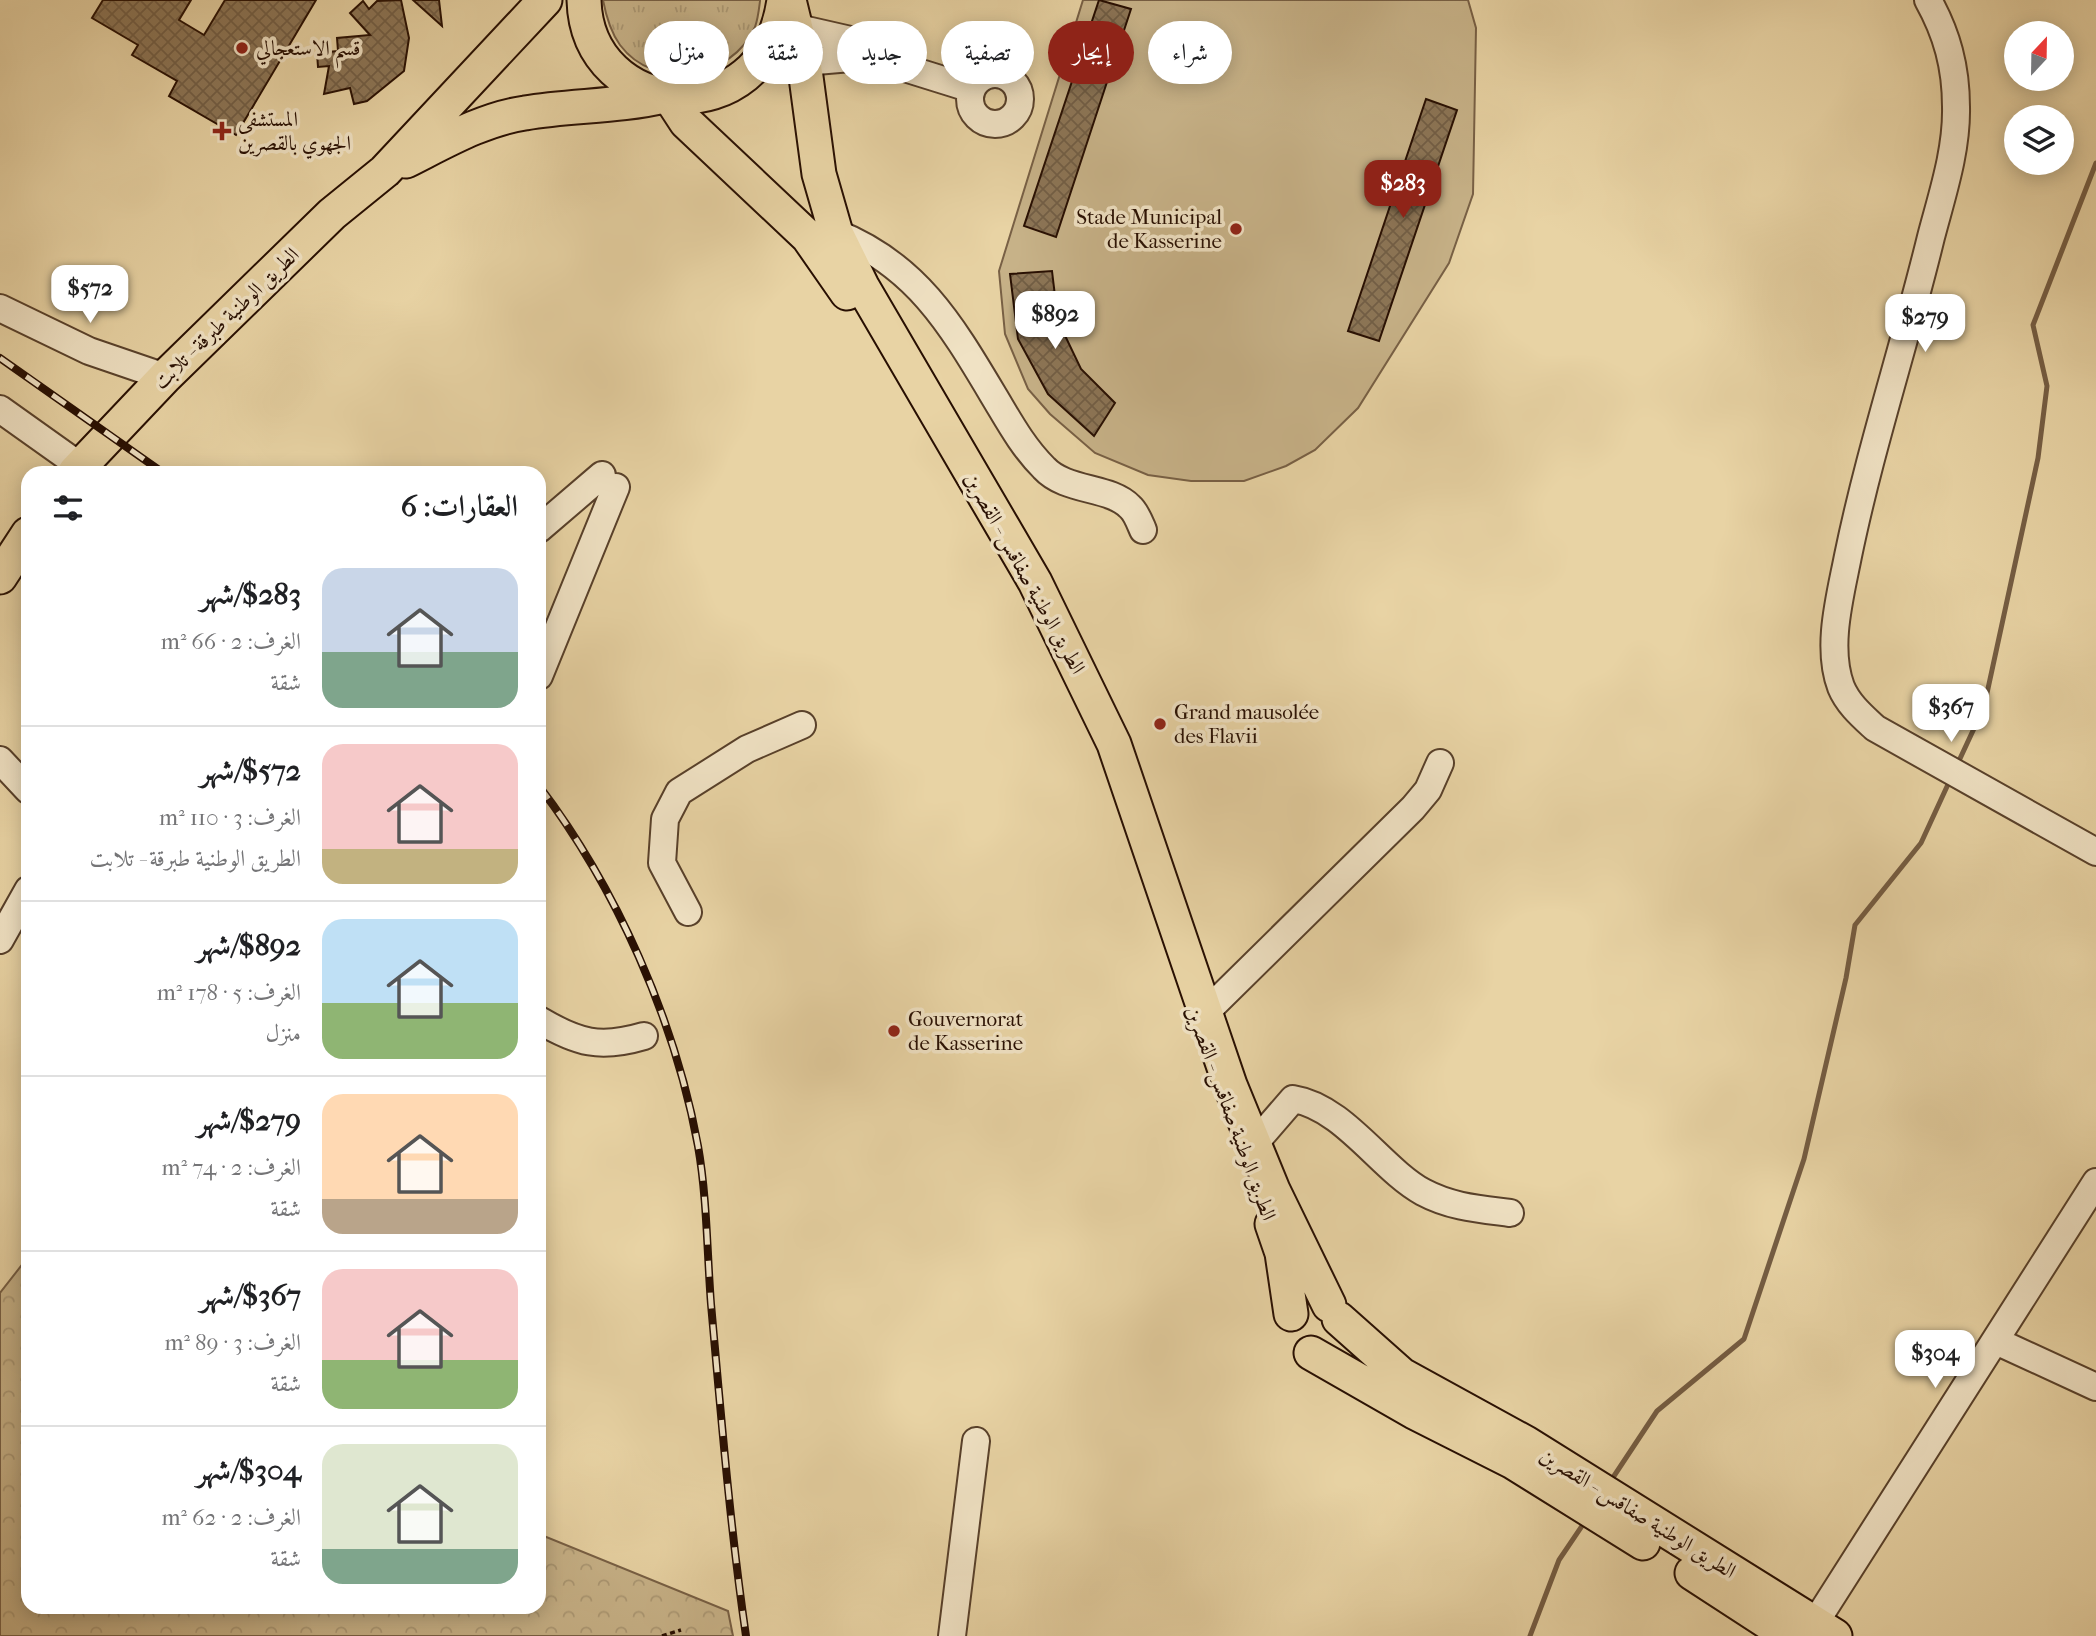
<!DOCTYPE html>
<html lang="ar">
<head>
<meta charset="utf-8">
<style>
	body { margin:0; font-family:"IM FELL French Canon",Amiri,serif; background:#f6f6f6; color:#202124; direction:rtl; height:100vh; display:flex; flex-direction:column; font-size:26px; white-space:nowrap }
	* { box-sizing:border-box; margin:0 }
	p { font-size:23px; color:#757577 }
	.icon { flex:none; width:38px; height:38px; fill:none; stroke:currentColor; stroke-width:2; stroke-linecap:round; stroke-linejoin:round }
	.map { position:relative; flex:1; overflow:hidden; direction:ltr }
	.panel { position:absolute; left:21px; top:466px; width:525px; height:1148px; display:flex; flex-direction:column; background:#fff; border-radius:21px; box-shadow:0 4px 18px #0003; direction:rtl }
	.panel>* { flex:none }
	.guide { position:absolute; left:567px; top:21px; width:665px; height:63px; direction:rtl; display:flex; gap:14px }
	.needle { width:46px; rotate:22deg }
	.fabs { position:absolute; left:2004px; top:21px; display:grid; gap:14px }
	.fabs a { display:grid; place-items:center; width:70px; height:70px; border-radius:50%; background:#fff; box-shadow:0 4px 18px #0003; font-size:35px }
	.price { position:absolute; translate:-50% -60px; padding:0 16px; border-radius:14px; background:#fff; color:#222; font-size:23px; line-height:46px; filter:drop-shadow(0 2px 4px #0008) }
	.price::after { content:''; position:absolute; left:50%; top:42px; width:21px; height:16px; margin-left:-10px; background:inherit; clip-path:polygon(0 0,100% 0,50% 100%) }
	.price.on { background:#8f2418; color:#fff }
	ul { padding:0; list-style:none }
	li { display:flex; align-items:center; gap:21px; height:175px; padding:0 28px }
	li+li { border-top:2px solid #e0e0e0 }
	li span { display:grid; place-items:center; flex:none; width:196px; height:140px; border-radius:21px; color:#555 }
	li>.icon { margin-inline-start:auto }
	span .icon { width:84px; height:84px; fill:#fffc; stroke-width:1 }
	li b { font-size:30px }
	h2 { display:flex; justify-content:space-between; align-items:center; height:84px; padding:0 28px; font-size:30px }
	.chip { padding:0 24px; border-radius:32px; background:#fff; box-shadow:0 4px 18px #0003; font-size:24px; line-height:63px }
	.chip.on { background:#8f2418; color:#fff }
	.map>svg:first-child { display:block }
	.grass { fill:url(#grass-tufts); stroke:#786045; stroke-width:2 }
	.park { fill:url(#park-crowns); stroke:#786045; stroke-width:2 }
	.garden { fill:#c7b288; stroke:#786045; stroke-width:2 }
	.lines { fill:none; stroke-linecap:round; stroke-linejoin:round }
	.stream { stroke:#745c42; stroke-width:5 }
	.building { fill:url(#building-cross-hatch); stroke:#280f02; stroke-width:2 }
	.minor-casing { stroke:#58402a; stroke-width:30 }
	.major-casing { stroke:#280f02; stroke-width:37 }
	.path { stroke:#280f02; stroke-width:3.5; stroke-dasharray:5 3.5; stroke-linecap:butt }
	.minor { stroke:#f0e2c4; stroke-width:26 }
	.major { stroke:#e8d3a4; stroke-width:33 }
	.rail-casing { stroke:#280f02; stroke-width:8 }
	.rail { stroke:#f0e2c4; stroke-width:5; stroke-dasharray:16; stroke-linecap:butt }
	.poi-dot { fill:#8f2418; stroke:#f0e2c4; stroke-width:2.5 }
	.labels { text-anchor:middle; stroke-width:7; stroke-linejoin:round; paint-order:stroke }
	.poi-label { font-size:21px; fill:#280f02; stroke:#f0e2c4; text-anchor:start }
	.street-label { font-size:21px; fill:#280f02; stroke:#f0e2c4 }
</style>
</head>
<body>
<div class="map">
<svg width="2096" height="1636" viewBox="0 0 2096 1636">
	<defs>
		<pattern id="grass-tufts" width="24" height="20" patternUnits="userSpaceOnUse" patternTransform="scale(1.75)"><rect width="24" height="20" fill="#c7b288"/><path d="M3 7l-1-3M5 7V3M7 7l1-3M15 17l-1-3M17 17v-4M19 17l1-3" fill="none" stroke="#ab9874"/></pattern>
		<pattern id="park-crowns" width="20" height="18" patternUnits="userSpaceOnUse" patternTransform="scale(1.75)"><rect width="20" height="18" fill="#c7b288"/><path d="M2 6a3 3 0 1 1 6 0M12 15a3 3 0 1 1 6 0" fill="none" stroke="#ab9874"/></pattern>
		<pattern id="building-cross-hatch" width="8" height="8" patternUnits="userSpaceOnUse" patternTransform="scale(1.75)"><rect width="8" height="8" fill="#8c7556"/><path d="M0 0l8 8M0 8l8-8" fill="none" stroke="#725e45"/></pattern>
	</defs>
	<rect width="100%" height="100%" fill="#e8d3a4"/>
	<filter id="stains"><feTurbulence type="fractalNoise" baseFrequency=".00286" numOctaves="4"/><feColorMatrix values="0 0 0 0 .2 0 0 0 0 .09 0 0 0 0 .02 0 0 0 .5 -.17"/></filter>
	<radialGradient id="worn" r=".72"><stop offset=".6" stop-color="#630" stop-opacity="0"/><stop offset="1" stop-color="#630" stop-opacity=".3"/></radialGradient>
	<path class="grass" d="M603 0H760V1C759 9 758 19 755 27 732 79 655 92 620 45 610 31 606 16 603 0Z"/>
	<path class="park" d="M28 1257V1606H539V1534L728 1611 733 1636H0V1293Z"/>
	<path class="garden" d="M1083 0H1468L1476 28 1473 194 1449 263 1358 408 1315 450 1286 466 1244 481H1191L1148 475 1095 453 1050 414 1028 389 1005 334 999 271Z"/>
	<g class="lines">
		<path class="stream" d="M1957 765 1984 707 2038 458 2047 386 2033 325 2096 163
			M1610 1482 1657 1411 1744 1339 1804 1159 1846 978 1855 925 1921 843 1950 780
			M1530 1636 1559 1560 1586 1520"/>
	</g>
	<path class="building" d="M103 0H191L179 20 204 35 225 0H316L236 135 169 96 177 81 132 55 138 45 92 18Z
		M401 0 409 38 404 71 367 101 354 104 350 88 324 94 329 66 318 67 317 53 338 51 337 38 370 35 350 13 363 1 369 9 377 1Z
		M413 0H439L442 26Z
		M1099 0 1131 9 1056 237 1024 226Z
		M1426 99 1457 110 1379 341 1348 331Z
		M1052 271 1058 321 1081 369 1115 403 1094 436 1048 394 1018 339 1010 274Z"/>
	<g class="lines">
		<defs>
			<path id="minor" d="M1928 0C1947 34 1956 67 1956 107 1957 151 1942 195 1931 237 1905 344 1870 449 1848 556 1840 597 1826 647 1841 687 1848 704 1862 716 1875 728L2096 852
				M798 28 855 41 883 56
				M804 62 851 58 879 60 972 89
				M970 99a25 25 0 1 1 50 0a25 25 0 1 1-50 0Z
				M836 233C917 265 952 326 995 398 1010 423 1023 447 1044 468 1066 492 1110 486 1130 507 1136 512 1140 523 1143 530
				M0 308 89 351 165 377
				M0 409 80 466
				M539 529 602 475
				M539 676 616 487
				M0 760 28 790
				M688 912 662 863 665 819 679 792 747 749 802 725
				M0 940 28 890
				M1206 1012 1413 808 1428 790 1440 763
				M539 1020C578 1043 600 1049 644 1036
				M1254 1144 1293 1099C1344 1107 1381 1169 1423 1192 1451 1207 1479 1209 1510 1213
				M1996 1341 2096 1387
				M1815 1623 2096 1182
				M952 1636 976 1441"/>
			<path id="major" d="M584 0C587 120 765 138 784 0
				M789 0 804 62 819 174 836 233 862 286 1035 582 1114 744 1230 1085 1273 1190 1329 1305
				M669 96 686 122 808 237 847 293
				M406 161C444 142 483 119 525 113 571 105 618 107 664 96
				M75 472 165 377 332 214 385 171 545 0
				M0 577 28 534
				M1272 1224 1282 1253 1291 1314
				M1339 1319 1402 1375 1526 1443 1835 1636
				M1311 1353 1414 1412 1513 1462 1643 1543
				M1692 1573 1789 1636"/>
		</defs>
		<use href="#minor" class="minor-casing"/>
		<use href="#major" class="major-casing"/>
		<path class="path" d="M662 1636 681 1630"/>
		<use href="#minor" class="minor"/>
		<use href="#major" class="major"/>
		<defs>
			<path id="rail" d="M0 358 162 472
				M539 786C616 887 675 1020 698 1146 707 1197 707 1252 711 1304 721 1415 730 1526 746 1636"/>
		</defs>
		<use href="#rail" class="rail-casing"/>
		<use href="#rail" class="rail"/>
	</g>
	<g class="poi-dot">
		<circle cx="242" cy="48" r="7"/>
		<path d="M218.5 120.5h7v7h7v7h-7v7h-7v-7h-7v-7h7z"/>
		<circle cx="1236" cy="229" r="7"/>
		<circle cx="1160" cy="724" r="7"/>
		<circle cx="894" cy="1031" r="7"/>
	</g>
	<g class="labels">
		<g class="poi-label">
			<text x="256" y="55">قسم الاستعجالي</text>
			<text x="238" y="126">المستشفى<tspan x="238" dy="24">الجهوي بالقصرين</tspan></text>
			<text x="1222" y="224" text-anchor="end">Stade Municipal<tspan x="1222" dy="24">de Kasserine</tspan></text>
			<text x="1174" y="719">Grand mausolée<tspan x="1174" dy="24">des Flavii</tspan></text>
			<text x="908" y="1026">Gouvernorat<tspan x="908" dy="24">de Kasserine</tspan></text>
		</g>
		<g class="street-label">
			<text transform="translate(226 318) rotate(-44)" y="7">الطريق الوطنية طبرقة - تلابت</text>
			<text transform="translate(1025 573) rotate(61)" y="7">الطريق الوطنية صفاقس - القصرين</text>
			<text transform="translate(1231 1113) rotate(70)" y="7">الطريق الوطنية صفاقس - القصرين</text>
			<text transform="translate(1638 1513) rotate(32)" y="7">الطريق الوطنية صفاقس - القصرين</text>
		</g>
	</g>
	<rect width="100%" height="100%" filter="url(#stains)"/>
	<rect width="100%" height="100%" fill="url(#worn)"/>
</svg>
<div class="fabs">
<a><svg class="needle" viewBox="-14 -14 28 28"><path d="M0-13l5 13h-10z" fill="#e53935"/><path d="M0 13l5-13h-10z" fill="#757577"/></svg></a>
<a><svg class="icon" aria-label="layers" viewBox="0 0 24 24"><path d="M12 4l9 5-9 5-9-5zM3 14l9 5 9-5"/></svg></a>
</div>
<b class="price on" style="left:1403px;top:220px">$283</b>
<b class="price" style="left:90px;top:325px">$572</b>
<b class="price" style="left:1055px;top:351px">$892</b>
<b class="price" style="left:1925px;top:354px">$279</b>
<b class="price" style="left:1951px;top:744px">$367</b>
<b class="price" style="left:1935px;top:1390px">$304</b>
<div class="guide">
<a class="chip">شراء</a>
<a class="chip on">إيجار</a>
<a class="chip">تصفية</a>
<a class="chip">جديد</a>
<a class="chip">شقة</a>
<a class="chip">منزل</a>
</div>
<section class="panel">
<h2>العقارات: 6<svg class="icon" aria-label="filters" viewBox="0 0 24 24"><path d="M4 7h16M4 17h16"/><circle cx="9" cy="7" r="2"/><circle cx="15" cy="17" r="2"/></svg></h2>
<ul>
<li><span style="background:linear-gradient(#c9d6e8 60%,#7fa58c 0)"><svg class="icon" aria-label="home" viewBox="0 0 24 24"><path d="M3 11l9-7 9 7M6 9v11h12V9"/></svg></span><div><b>$283/شهر</b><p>الغرف: 2 · 66 m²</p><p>شقة</p></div></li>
<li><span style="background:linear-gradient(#f6c9c9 75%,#c2b280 0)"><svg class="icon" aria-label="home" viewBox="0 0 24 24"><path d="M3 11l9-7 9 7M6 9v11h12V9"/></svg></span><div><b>$572/شهر</b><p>الغرف: 3 · 110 m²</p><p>الطريق الوطنية طبرقة - تلابت</p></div></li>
<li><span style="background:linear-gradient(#bfe0f5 60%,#8fb573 0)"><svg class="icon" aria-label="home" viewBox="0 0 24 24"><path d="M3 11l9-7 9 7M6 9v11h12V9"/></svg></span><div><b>$892/شهر</b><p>الغرف: 5 · 178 m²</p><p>منزل</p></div></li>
<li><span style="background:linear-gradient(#ffd9b3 75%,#b9a48a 0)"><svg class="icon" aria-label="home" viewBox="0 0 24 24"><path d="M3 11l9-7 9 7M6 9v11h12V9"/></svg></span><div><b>$279/شهر</b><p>الغرف: 2 · 74 m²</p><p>شقة</p></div></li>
<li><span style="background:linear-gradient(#f6c9c9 65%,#8fb573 0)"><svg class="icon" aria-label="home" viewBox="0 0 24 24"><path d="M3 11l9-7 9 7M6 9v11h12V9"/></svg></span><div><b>$367/شهر</b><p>الغرف: 3 · 89 m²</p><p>شقة</p></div></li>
<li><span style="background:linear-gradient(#dfe7d0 75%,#7fa58c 0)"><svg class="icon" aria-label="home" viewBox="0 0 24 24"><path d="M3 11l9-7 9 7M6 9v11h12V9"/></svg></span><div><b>$304/شهر</b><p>الغرف: 2 · 62 m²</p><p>شقة</p></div></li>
</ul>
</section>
</div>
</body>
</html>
